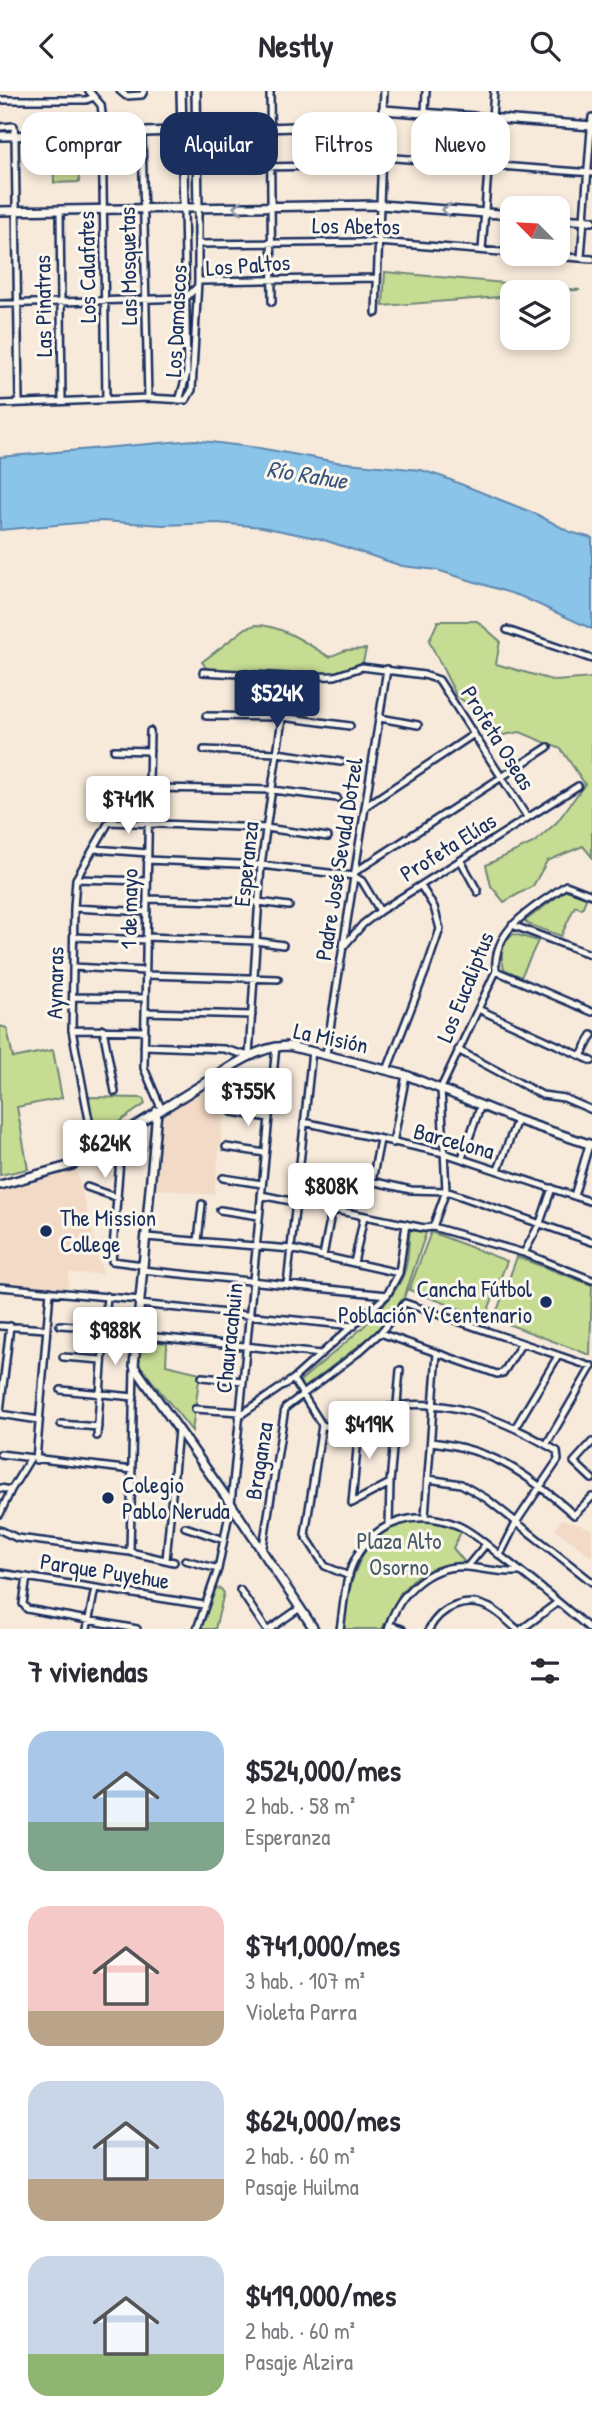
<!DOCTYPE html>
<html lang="es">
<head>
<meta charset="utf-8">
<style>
	body { margin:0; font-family:"Patrick Hand",sans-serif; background:#f7f7f7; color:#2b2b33; height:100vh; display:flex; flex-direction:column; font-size:26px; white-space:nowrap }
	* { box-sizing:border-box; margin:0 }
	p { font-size:23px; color:#7c7c81 }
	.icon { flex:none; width:38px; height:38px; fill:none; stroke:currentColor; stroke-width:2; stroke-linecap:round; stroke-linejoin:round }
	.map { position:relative; height:1538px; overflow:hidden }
	.panel { display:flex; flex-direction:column; background:#fff; flex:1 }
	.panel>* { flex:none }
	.guide { position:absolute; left:21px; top:21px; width:551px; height:63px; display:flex; gap:14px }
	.needle { width:46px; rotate:294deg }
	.buttons { position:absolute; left:500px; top:105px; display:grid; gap:14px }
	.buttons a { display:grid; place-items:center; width:70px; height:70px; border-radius:14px; background:#fff; box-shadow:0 4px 10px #0003; font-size:35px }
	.price { position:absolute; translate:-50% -60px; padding:0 16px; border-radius:7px; background:#fff; color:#222; font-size:23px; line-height:46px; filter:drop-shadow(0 2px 4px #0008) }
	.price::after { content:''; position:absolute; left:50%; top:42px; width:21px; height:16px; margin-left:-10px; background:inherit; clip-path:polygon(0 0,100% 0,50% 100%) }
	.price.current { background:#1b2f5e; color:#fff }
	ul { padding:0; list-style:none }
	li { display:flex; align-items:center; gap:21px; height:175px; padding:0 28px }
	li span { display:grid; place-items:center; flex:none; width:196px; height:140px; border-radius:21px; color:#555 }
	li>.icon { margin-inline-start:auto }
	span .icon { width:84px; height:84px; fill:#fffc; stroke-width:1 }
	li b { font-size:30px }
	h2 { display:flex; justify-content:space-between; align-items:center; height:84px; padding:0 28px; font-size:30px }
	.chip { padding:0 24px; border-radius:21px; background:#fff; box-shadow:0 4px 10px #0003; font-size:24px; line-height:63px }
	.chip.current { background:#1b2f5e; color:#fff }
	header { display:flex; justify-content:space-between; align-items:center; height:91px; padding:0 28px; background:#fff; font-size:32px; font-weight:700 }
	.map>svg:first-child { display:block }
	.built { fill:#f2dac7 }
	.green { fill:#c6dc92; stroke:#708678; stroke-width:2 }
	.water { fill:#8ac4e9; stroke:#5e88b1; stroke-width:2 }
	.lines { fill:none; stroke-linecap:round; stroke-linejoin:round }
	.minor-casing { stroke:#1b2f5e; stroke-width:10 }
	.tertiary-casing { stroke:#1b2f5e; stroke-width:12 }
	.minor { stroke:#fbf7ec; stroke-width:5 }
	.tertiary { stroke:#fbf7ec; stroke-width:7 }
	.oneway { stroke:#8b93a5 }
	.poi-dot { fill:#1b2f5e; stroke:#fbf7ec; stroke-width:2.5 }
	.labels { text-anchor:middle; stroke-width:6; stroke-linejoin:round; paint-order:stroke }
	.street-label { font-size:23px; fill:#1b2f5e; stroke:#fbf7ec }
	.poi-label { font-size:23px; fill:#1b2f5e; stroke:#fbf7ec; text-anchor:start }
	.park-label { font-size:23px; fill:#465a6b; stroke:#fbf7ec }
	.water-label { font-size:24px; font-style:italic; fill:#375481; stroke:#fbf7ec }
</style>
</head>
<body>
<header><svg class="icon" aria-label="back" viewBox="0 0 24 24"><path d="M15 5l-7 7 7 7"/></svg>Nestly<svg class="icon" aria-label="search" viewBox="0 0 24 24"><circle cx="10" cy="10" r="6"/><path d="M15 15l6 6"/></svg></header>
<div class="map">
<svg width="592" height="1538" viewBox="0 0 592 1538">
	<rect width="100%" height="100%" fill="#f7eadb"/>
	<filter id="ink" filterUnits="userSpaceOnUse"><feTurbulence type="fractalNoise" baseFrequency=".0143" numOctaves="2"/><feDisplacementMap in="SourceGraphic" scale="14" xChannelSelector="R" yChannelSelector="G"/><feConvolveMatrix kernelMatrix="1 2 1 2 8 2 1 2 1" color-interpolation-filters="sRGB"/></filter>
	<g filter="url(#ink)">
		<path class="built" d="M228 986 214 1104 160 1098 156 1100 162 1024Z
			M76 1077 103 1183 69 1182 68 1198 0 1191V1099L37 1091Z
			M562 1428 592 1438V1466L555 1438Z"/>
		<path class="green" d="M78 46 79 91 54 92 53 47Z
			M385 181 580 199 513 201V205L383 215Z
			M438 530H477L500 550 496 573 555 590 592 587V766L583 755 547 770 533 795 504 811 491 795 486 774 535 751 557 731 585 693 561 658 520 641 498 645 481 624 456 604 429 550Z
			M256 534C282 534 308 553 329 566L346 559 366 558 363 571 339 582H280L207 578 202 571 246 537Z
			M566 799 587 806 582 818 575 815 561 845 528 833 525 830Z
			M514 843 538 850 521 886 504 878C500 865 501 851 514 843Z
			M0 935 7 937 13 967 53 959 62 1007 17 1016 28 1078 0 1084Z
			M87 1006 143 1007 145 1013 95 1047Z
			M410 1139 426 1142 404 1207 375 1242 303 1298 300 1290C331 1263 385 1224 402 1187 409 1173 408 1154 410 1139Z
			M431 1141 507 1170 485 1227 409 1199Z
			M517 1166 592 1194 590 1264 494 1228Z
			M139 1249 167 1252 166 1274 200 1282 192 1340 137 1271Z
			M423 1429 453 1436 461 1441 453 1457 467 1474 417 1485 401 1501 382 1538H342C351 1487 359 1432 423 1429Z
			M216 1497 221 1498 224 1502 215 1538H201L207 1517Z"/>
		<path class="water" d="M194 349 259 357 337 371 421 379 443 386 536 423 570 441 592 447V538L520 505 437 479 402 475 321 448 262 436 218 432 163 434 101 430 0 439V366Z"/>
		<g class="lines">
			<defs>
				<path id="minor" d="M89 0 101 14 102 22 106 308
					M120 0 126 5 142 4 144 0
					M270 0 272 211
					M0 9H86L94 6
					M383 19 384 0
					M425 21 426 0
					M0 36 14 35 15 45 19 311
					M142 43 148 307
					M382 66 592 82
					M198 77 381 74
					M60 119 62 310
					M198 153 378 151 513 162
					M482 159 494 0
					M529 163 592 168
					M581 166 592 26
					M198 190 377 187
					M0 213 186 207 197 196
					M376 222 383 34
					M179 310 187 282 184 117
					M0 313 148 307 186 309 192 299 198 190V117
					M507 539 592 568
					M203 581 288 586 335 585 362 576 424 584 439 589 527 726
					M206 625 282 626 350 635
					M380 627 418 634
					M150 640 144 977 161 1017
					M114 659 150 660
					M204 659 277 662 341 671
					M110 694H149
					M149 697 272 699 337 707
					M366 715 474 643
					M94 758 148 762
					M147 769 261 774 354 785 362 790 380 820
					M461 770 478 801
					M355 781 548 656
					M76 788 147 790
					M147 808 259 811 289 815
					M74 817 147 821
					M512 834 592 864
					M74 846 146 849
					M146 846 256 850 283 854
					M343 856 363 833 380 820 578 695
					M73 876 146 880
					M496 880 592 921
					M145 884 278 888
					M73 906 145 907
					M478 918 592 970
					M145 921 252 924
					M103 938 115 1001
					M72 939 145 940
					M144 955 224 958 249 965 261 774 288 586
					M458 959 542 1004 564 1007 592 1019
					M326 963 387 578
					M581 965 592 944
					M387 979 426 879 440 838 434 816 421 795
					M232 1021 269 1027
					M304 1031 444 1062 592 1111
					M122 1043 112 1170 143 1174
					M393 1052 406 984
					M226 1056 265 1062
					M95 1061 72 939 74 817 76 788 109 731 266 737 328 746
					M462 1067 481 1014
					M498 1079 517 1029
					M335 1082 411 1099 446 1100 592 1151
					M223 1087 262 1093
					M372 1090 380 1049
					M87 1096 118 1107
					M261 1104 424 1137 433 1136 446 1100 441 997 496 880C492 836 536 816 566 794L592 804
					M574 1105 589 1054
					M220 1119 259 1125
					M433 1136 524 1162 592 1189
					M146 1146 291 1158 399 1182
					M198 1150 202 1113
					M524 1162 540 1132 552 1097
					M323 1165 332 1118
					M354 1172 364 1125
					M142 1179 387 1204
					M287 1194 312 960
					M0 1196 140 1209
					M139 1213 354 1235
					M60 1234 105 1237
					M0 1235 46 1238
					M380 1242 497 1283 503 1282 522 1252
					M137 1244 321 1263
					M63 1266 102 1269
					M202 1286 243 1290
					M293 1288 322 1334 329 1336C345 1330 360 1323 376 1319 441 1302 502 1327 557 1360L558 1369 517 1430 500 1464
					M61 1299 134 1306
					M195 1318 240 1321
					M0 1321 10 1235
					M0 1323 39 1329
					M239 1325 293 1288 387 1204 399 1182 406 1133
					M61 1333 98 1336
					M322 1334 305 1444 325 1475 349 1485
					M515 1337 558 1265
					M97 1345 107 1205
					M431 1351C493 1358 528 1383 574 1424L592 1406
					M592 1351 574 1371 592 1388
					M546 1354 592 1275
					M0 1363 132 1379
					M36 1369 50 1200
					M428 1388 461 1393 487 1408 592 1491
					M0 1397 11 1399
					M352 1412 360 1325
					M352 1412 390 1392
					M0 1423 11 1399 30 1368
					M425 1426 437 1262
					M389 1434 390 1392 400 1279
					M185 1436 224 1449
					M0 1439 17 1447 130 1461 174 1471
					M130 1461 134 1276
					M262 1462 285 1317 360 1260 380 1242 405 1212 592 1276
					M166 1469 178 1339
					M185 1469 218 1478
					M467 1476 486 1453
					M0 1482 204 1514
					M27 1486 23 1513 27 1518 137 1538
					M240 1499 266 1538
					M390 1534 402 1538
					M87 1538 95 1497
					M197 1538 218 1478 231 1413 276 955
					M270 1538 300 1517
					M340 1538C344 1516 344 1490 354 1470 374 1429 419 1417 459 1435 474 1442 486 1453 498 1463 530 1487 560 1512 590 1538
					M388 1538C398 1503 428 1473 467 1476 486 1478 502 1482 521 1481
					M429 1538C441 1516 467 1505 490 1517 500 1522 508 1531 517 1538
					M522 1538 558 1511"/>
				<path id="tertiary" d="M181 0 184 117
					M196 0 198 117
					M0 45C128 43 255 36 383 34V19L592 35
					M0 120 380 114 513 124
					M558 128 592 130
					M157 1020 134 1275 231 1413 314 1538
					M0 1094 72 1074 232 975C250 964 268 955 289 955L406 984 517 1029 592 1054"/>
			</defs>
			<use href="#minor" class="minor-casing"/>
			<use href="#tertiary" class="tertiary-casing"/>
			<use href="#minor" class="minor"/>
			<use href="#tertiary" class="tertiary"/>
		</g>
		<defs><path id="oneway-chevron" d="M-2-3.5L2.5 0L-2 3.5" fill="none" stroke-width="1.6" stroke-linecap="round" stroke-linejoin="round" transform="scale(1.75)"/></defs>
		<g class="oneway">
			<use href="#oneway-chevron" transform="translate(238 116) rotate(179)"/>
			<use href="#oneway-chevron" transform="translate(446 119) rotate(-175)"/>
		</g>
	</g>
	<g class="poi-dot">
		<circle cx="46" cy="1140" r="7"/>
		<circle cx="546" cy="1211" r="7"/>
		<circle cx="108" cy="1407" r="7"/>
	</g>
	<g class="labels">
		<g class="street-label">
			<text transform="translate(356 135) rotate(1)" y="8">Los Abetos</text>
			<text transform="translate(248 174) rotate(-4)" y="8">Los Paltos</text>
			<text transform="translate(128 175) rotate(-91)" y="8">Las Mosquetas</text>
			<text transform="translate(87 176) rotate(-91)" y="8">Los Calafates</text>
			<text transform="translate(43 215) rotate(-91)" y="8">Las Pinatras</text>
			<text transform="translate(176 230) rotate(-87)" y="8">Los Damascos</text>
			<text transform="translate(498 647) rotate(58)" y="8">Profeta Oseas</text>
			<text transform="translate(448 756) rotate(-32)" y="8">Profeta Elías</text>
			<text transform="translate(339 768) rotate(-81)" y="8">Padre José Sevald Dotzel</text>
			<text transform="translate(246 773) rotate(-84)" y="8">Esperanza</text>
			<text transform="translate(129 818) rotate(-89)" y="8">1 de mayo</text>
			<text transform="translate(55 892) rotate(-89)" y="8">Aymaras</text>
			<text transform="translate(465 896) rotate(-68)" y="8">Los Eucaliptus</text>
			<text transform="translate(331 947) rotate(12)" y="8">La Misión</text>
			<text transform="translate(454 1050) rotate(15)" y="8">Barcelona</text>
			<text transform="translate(229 1247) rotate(-84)" y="8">Chauracahuin</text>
			<text transform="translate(259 1370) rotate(-81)" y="8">Braganza</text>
			<text transform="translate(105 1480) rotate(9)" y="8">Parque Puyehue</text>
		</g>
		<g class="poi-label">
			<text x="60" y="1135">The Mission<tspan x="60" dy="26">College</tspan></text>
			<text x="532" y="1206" text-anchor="end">Cancha Fútbol<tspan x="532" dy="26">Población V Centenario</tspan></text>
			<text x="122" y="1402">Colegio<tspan x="122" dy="26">Pablo Neruda</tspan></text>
		</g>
		<g class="park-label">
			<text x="399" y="1458">Plaza Alto<tspan x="399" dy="26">Osorno</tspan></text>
		</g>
		<g class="water-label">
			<text transform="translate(307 384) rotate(9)" y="8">Río Rahue</text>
		</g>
	</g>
</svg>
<div class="buttons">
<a><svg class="needle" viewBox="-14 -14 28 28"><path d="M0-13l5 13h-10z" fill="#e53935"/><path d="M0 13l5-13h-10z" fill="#7c7c81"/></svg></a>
<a><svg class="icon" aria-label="layers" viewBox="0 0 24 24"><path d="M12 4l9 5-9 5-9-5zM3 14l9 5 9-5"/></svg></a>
</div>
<b class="price current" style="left:277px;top:639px">$524K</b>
<b class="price" style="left:128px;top:745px">$741K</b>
<b class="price" style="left:248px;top:1037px">$755K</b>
<b class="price" style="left:105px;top:1089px">$624K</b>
<b class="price" style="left:331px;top:1132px">$808K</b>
<b class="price" style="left:115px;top:1276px">$988K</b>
<b class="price" style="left:369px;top:1370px">$419K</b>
<div class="guide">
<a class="chip">Comprar</a>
<a class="chip current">Alquilar</a>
<a class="chip">Filtros</a>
<a class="chip">Nuevo</a>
</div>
</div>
<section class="panel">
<h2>7 viviendas<svg class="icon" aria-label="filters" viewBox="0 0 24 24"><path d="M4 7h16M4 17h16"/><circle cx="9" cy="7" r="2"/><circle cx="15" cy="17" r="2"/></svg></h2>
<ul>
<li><span style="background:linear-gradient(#a9c7e8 65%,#7fa58c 0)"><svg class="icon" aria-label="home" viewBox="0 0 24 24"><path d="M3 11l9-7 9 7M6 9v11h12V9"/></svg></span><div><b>$524,000/mes</b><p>2 hab. · 58 m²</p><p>Esperanza</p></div></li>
<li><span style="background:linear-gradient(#f6c9c9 75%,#b9a48a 0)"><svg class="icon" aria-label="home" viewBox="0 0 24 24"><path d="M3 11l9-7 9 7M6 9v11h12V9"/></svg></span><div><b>$741,000/mes</b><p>3 hab. · 107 m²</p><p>Violeta Parra</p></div></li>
<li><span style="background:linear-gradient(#c9d6e8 70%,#b9a48a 0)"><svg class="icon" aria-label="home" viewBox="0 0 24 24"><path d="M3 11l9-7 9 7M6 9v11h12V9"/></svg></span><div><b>$624,000/mes</b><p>2 hab. · 60 m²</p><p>Pasaje Huilma</p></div></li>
<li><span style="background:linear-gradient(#c9d6e8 70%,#8fb573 0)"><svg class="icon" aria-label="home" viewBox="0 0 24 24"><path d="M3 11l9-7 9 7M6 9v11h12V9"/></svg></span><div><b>$419,000/mes</b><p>2 hab. · 60 m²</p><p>Pasaje Alzira</p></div></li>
</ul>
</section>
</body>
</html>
